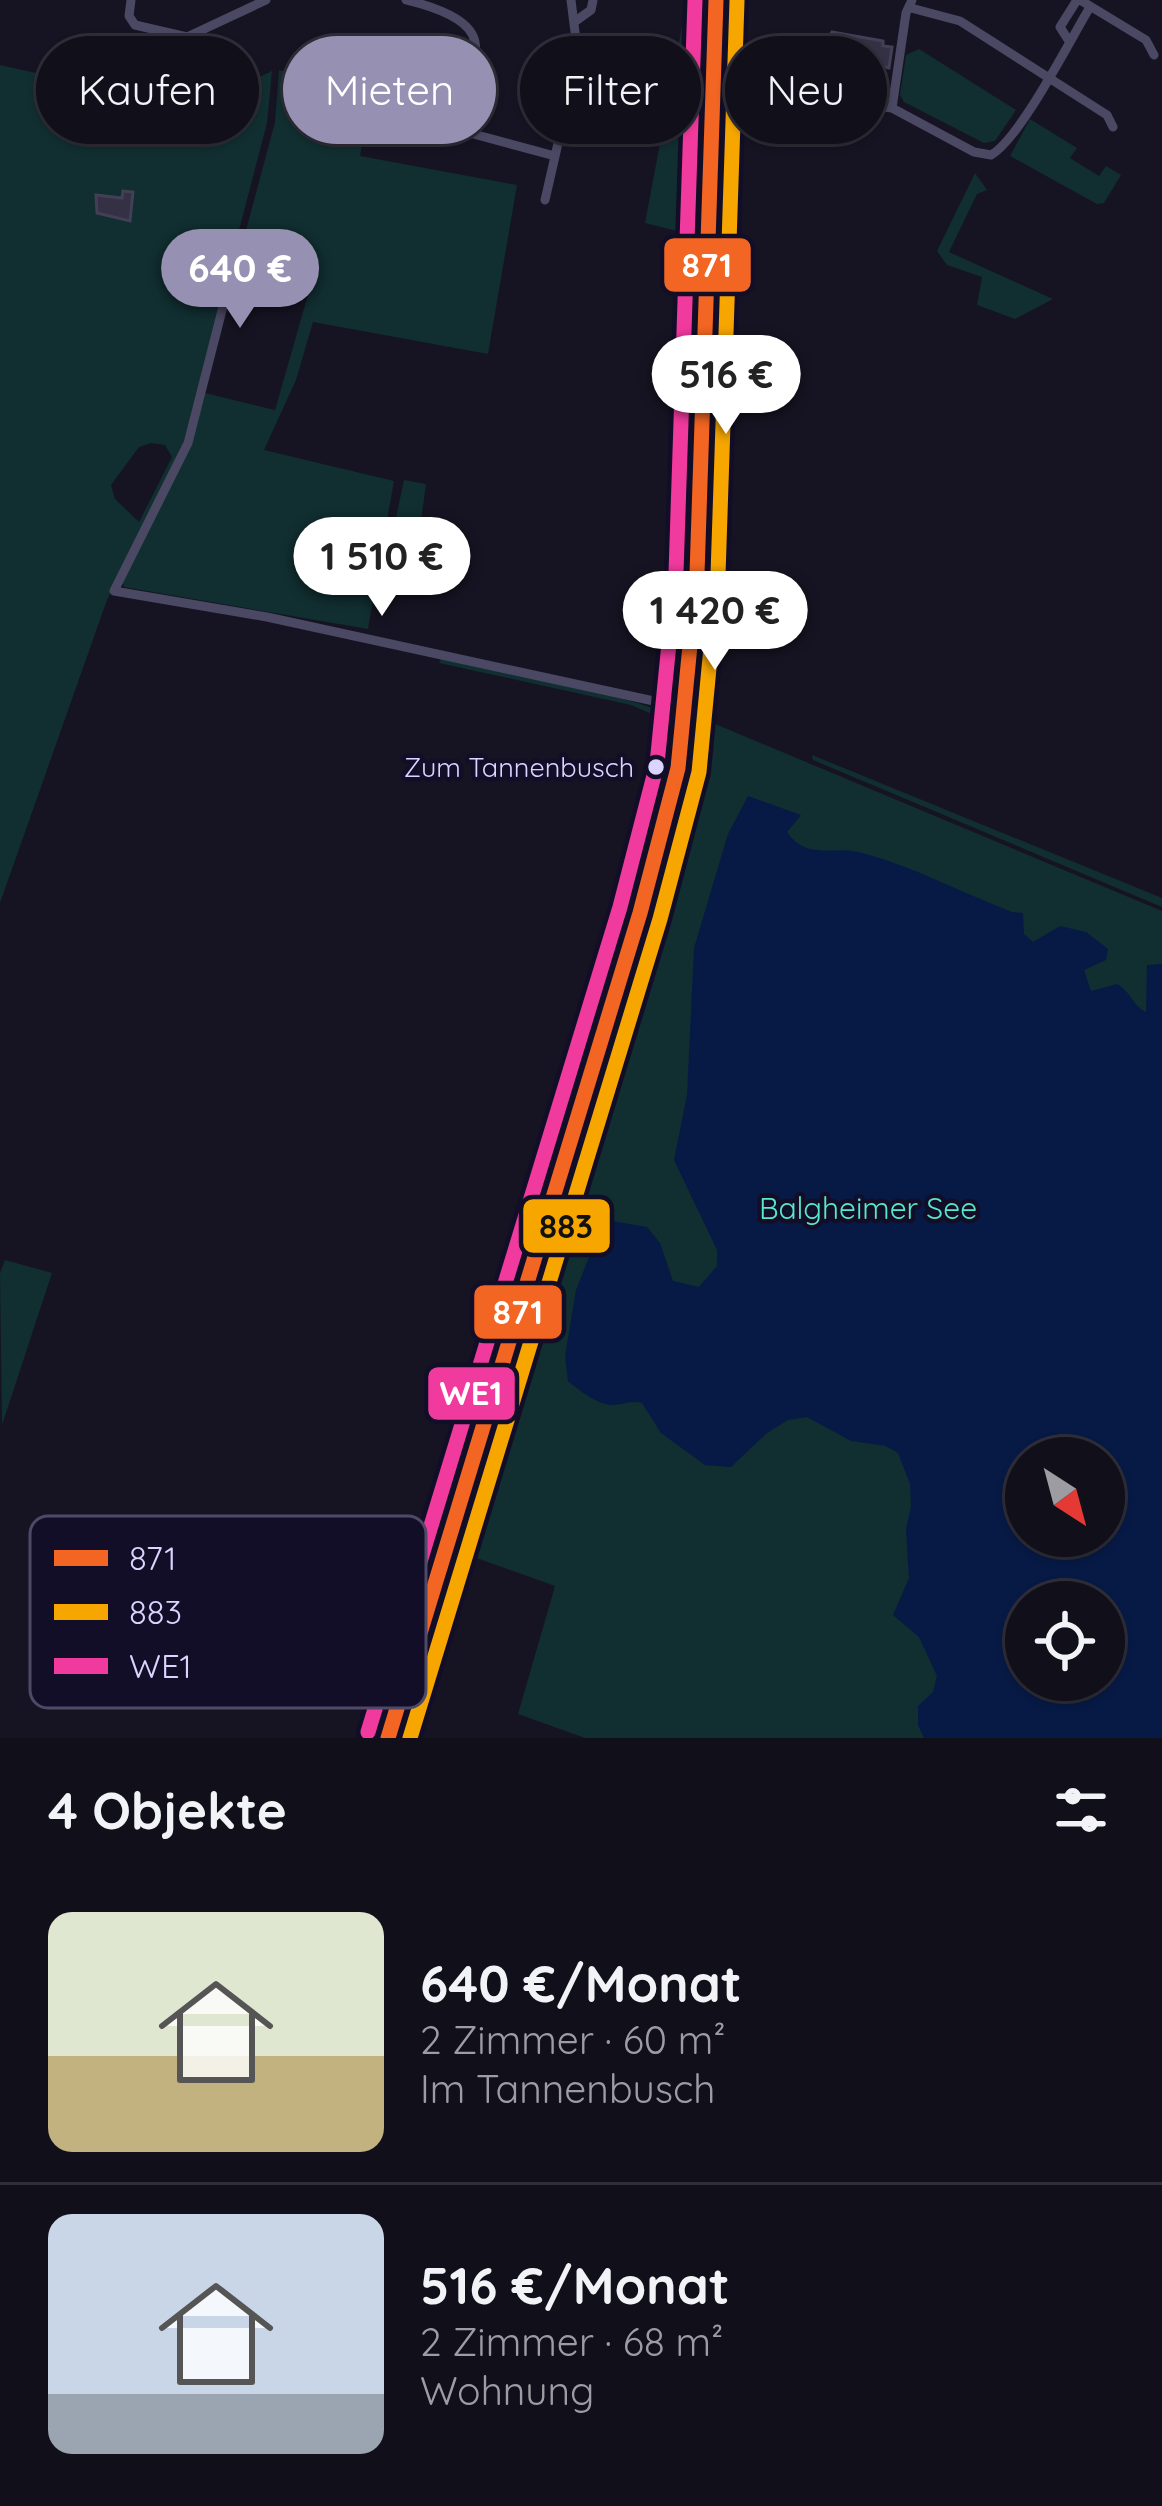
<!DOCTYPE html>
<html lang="de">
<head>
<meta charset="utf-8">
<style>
	body { margin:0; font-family:Quicksand,sans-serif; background:#191823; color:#f1f3f6; height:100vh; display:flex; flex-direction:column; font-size:45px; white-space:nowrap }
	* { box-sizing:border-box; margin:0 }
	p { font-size:39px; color:#9c9ca2 }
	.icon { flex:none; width:66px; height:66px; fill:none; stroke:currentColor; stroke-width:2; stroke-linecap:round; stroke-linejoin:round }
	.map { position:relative; height:1738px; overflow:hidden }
	.drawer { display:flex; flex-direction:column; background:#100f1a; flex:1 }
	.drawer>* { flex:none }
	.hud { position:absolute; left:36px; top:36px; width:1092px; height:108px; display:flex; gap:24px }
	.needle { width:78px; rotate:144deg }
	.fabs { position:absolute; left:1005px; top:1437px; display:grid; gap:24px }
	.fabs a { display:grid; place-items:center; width:120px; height:120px; border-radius:50%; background:#100f1a; box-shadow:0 3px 9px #0004,0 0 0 3px #302f39; font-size:60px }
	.price { position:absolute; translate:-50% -102px; padding:0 27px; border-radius:42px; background:#fff; color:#222; font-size:39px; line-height:78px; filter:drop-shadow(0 3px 6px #0008) }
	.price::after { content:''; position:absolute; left:50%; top:72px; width:36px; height:27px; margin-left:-18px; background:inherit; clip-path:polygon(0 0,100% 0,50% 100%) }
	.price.on { background:#9691b2; color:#fff }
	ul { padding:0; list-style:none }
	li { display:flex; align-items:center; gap:36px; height:300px; padding:0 48px }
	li+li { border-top:3px solid #302f39 }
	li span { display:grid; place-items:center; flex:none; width:336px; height:240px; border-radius:24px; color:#555 }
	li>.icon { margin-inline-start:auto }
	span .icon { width:144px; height:144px; fill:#fffc; stroke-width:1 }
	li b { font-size:51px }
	h2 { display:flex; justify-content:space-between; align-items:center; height:144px; padding:0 48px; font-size:51px }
	.pill { padding:0 42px; border-radius:54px; background:#100f1a; box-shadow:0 3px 9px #0004,0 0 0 3px #302f39; font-size:42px; line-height:108px }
	.pill.on { background:#9691b2; color:#fff }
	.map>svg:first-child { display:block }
	.green { fill:#112e30; fill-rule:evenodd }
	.water { fill:#071a45; fill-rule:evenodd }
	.building { fill:#353144; stroke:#433f56; stroke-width:3 }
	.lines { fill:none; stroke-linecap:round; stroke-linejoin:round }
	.street { stroke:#4a4863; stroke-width:9 }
	.secondary { stroke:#585575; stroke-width:12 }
	.bus-1-casing { stroke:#130e28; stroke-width:24 }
	.bus-2-casing { stroke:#130e28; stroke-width:24 }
	.bus-3-casing { stroke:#130e28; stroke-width:24 }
	.bus-1 { stroke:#f26522; stroke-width:15 }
	.bus-2 { stroke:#f7a600; stroke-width:15 }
	.bus-3 { stroke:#f13a9d; stroke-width:15 }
	.bus-dot { fill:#dbd4ff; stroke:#130e28; stroke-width:4.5 }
	.labels { text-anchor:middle; stroke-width:9; stroke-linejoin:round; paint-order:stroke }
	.bus-label { font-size:27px; fill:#dbd4ff; stroke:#130e28; text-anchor:end }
	.park-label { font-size:30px; fill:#57e8cb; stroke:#130e28 }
	.key { fill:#130e28; stroke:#4f4968; stroke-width:3 }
	.key-label { font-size:33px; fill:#dbd4ff }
	.line-badge { stroke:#130e28; stroke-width:4.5 }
	.badge-label { font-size:33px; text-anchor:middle; font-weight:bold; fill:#fff }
	.pale-badge-label { font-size:33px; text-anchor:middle; font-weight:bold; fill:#111 }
</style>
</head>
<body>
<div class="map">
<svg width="1162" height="1738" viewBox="0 0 1162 1738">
	<rect width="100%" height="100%" fill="#161422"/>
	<path class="green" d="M687 0H706L704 107 695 113 681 232 645 223Z
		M919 49 1016 110 995 141 984 143 904 102 900 95 906 55Z
		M0 65 193 108 272 71 267 123 184 441 107 600 0 903ZM151 443 165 445 172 457 139 522 115 499 111 485 139 447Z
		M279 70 372 91 360 156 517 185 488 354 313 322 296 380 264 450 394 481 368 629 124 587 122 580 192 441 205 393 275 410 315 270 241 249 275 122Z
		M1030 119 1077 148 1070 158 1099 176 1106 166 1121 175 1104 203 1097 204 1010 156Z
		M975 173 987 190 977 194 949 252 1053 299 1015 319 977 305 982 277 947 265 937 251Z
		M404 480 426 484 411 595 381 588Z
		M441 658C479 667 661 700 677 721L663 769 661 809 636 912 383 1738H379L643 839 666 731 663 719 631 705 439 663Z
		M701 718 1162 911V1738H585L518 1714 555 1586 460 1552 449 1587 443 1585 650 916ZM1026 1458H1104V1536H1026ZM1026 1602H1104V1680H1026Z
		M812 755 1162 898V907L813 760Z
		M5 1260 52 1273 2 1425 0 1273Z"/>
	<path class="water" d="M748 796 801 815 787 832C808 862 833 844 863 853 914 867 963 893 1012 912L1023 913 1024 934 1033 942 1060 926 1086 932 1108 949 1106 960 1084 970 1091 991 1117 984C1131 992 1133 1006 1146 1012L1147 965 1162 964V1738H924L918 1725V1706L933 1692 937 1676 919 1637 893 1615 909 1578 906 1529 911 1506 910 1484 898 1453 886 1446 851 1441 807 1417 788 1420 767 1433 731 1467 705 1465 661 1433 642 1403C629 1400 624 1405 612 1405 596 1404 580 1391 568 1381L565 1356 576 1290 601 1227 612 1221 647 1227 660 1243 673 1281 699 1287 717 1266V1250L674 1160 687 1095 694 948 728 834ZM1026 1458H1104V1536H1026ZM1026 1602H1104V1680H1026Z"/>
	<path class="building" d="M832 32 883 41V46L892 47 889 68 880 66 877 87 824 81 826 42Z
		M123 191 133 192 130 221 97 213 96 195 122 198Z"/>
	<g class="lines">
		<path class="street" d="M131 0 129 16 135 25 187 37 266 0
			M406 0C538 32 436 81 466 132L555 156
			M1080 0 1146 40 1154 55
			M911 8 960 21 1107 115 1113 127
			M577 20 591 10 593 0
			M1069 41 1060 27 1077 0
			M713 87 892 108 974 152 991 155C1020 139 1070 40 1090 7
			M892 108 906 13 912 0
			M545 200 578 56 571 0
			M239 244 188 443 114 591 267 617 686 708"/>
		<path class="secondary" d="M388 1738 640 913 678 768 697 574 716 0"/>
		<defs>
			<path id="bus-1" d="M388 1738 640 913 678 768 697 574 716 0"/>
			<path id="bus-2" d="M410 1738 660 919 699 772 718 575 737 1"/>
			<path id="bus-3" d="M368 1732 620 907 657 764 676 573 695 0"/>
		</defs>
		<use href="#bus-1" class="bus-1-casing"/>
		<use href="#bus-2" class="bus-2-casing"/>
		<use href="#bus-3" class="bus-3-casing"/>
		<use href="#bus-1" class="bus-1"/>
		<use href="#bus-2" class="bus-2"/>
		<use href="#bus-3" class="bus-3"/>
	</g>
	<circle class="bus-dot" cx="656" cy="767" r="10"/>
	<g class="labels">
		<g class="bus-label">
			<text x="634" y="777">Zum Tannenbusch</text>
		</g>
		<g class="park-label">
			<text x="868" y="1219">Balgheimer See</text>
		</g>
	</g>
	<rect x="30" y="1516" width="396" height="192" rx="18" class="key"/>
	<rect x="54" y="1550" width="54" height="16" fill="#f26522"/>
	<rect x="54" y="1604" width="54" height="16" fill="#f7a600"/>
	<rect x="54" y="1658" width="54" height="16" fill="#f13a9d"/>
	<g class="key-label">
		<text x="129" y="1570">871</text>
		<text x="129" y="1624">883</text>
		<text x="129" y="1678">WE1</text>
	</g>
	<g class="line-badge">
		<rect x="662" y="236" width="91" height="58" rx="12" fill="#f26522"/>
		<rect x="521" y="1197" width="91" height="58" rx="12" fill="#f7a600"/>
		<rect x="472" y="1283" width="92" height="58" rx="12" fill="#f26522"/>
		<rect x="426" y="1365" width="91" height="57" rx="12" fill="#f13a9d"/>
	</g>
	<g class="badge-label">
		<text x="707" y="277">871</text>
		<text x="518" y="1324">871</text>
		<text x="471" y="1405">WE1</text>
	</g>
	<g class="pale-badge-label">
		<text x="566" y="1238">883</text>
	</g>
</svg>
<div class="fabs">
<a><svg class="needle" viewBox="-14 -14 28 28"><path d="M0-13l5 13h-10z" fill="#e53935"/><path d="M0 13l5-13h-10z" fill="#9c9ca2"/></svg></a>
<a><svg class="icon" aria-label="locate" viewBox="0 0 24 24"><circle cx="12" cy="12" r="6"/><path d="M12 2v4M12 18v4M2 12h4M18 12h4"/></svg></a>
</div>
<b class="price on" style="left:240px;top:331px">640 €</b>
<b class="price" style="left:726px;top:437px">516 €</b>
<b class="price" style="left:382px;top:619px">1 510 €</b>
<b class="price" style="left:715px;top:673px">1 420 €</b>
<div class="hud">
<a class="pill">Kaufen</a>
<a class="pill on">Mieten</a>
<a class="pill">Filter</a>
<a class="pill">Neu</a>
</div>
</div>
<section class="drawer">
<h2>4 Objekte<svg class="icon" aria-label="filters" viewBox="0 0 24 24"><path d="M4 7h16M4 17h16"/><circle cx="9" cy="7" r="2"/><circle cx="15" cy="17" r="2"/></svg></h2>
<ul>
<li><span style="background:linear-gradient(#dfe7d0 60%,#c2b280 0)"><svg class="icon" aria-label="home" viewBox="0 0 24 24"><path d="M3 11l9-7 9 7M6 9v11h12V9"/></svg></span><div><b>640 €/Monat</b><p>2 Zimmer · 60 m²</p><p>Im Tannenbusch</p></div></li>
<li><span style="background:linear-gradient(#c9d6e8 75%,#9aa5b1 0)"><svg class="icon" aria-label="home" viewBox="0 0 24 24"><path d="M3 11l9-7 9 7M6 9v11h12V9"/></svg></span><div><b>516 €/Monat</b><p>2 Zimmer · 68 m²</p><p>Wohnung</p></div></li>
</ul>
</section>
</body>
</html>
